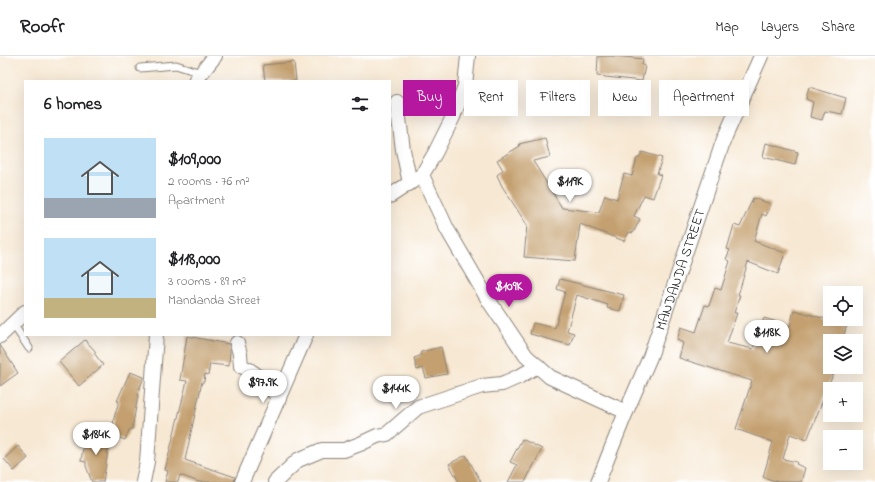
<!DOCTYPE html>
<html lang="en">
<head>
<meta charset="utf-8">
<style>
	body { margin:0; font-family:"Indie Flower",sans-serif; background:#f2f2f2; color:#202124; height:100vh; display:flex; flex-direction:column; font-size:15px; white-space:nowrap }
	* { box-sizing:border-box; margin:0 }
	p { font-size:13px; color:#757577 }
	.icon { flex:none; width:22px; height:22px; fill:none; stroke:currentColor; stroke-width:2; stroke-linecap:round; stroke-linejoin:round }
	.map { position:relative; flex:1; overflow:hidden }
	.sheet { position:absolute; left:24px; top:24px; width:367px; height:256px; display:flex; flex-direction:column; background:#fff; border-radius:0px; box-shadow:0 4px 16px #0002 }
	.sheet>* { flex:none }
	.guide { position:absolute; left:403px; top:24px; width:380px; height:36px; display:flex; gap:8px }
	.buttons { position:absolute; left:823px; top:230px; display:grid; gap:8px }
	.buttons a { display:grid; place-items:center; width:40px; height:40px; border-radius:0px; background:#fff; box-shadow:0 4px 16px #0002; font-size:20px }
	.price { position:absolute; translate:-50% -34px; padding:0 9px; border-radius:14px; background:#fff; color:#222; font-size:13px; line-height:26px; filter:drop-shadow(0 1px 2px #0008) }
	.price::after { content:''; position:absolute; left:50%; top:24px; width:12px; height:9px; margin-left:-6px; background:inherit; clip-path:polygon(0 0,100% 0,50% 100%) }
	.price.selected { background:#b5179e; color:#fff }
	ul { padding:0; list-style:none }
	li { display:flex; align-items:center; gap:12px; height:100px; padding:0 20px }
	li span { display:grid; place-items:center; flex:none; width:112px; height:80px; border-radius:0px; color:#555 }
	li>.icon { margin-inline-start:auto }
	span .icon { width:48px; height:48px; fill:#fffc; stroke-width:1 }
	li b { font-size:17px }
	h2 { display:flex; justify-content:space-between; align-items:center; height:48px; padding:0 20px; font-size:17px }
	.chip { padding:0 14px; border-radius:0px; background:#fff; box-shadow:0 4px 16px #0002; font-size:14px; line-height:36px }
	.chip.selected { background:#b5179e; color:#fff }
	header { display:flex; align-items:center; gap:24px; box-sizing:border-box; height:56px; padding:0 20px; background:#fff; border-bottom:1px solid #e0e0e0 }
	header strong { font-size:19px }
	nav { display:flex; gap:22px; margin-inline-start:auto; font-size:14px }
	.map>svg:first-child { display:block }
	.building { fill:#c4a06f }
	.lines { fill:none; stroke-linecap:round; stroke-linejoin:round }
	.lane-casing { stroke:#8a8278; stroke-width:9 }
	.street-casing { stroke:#8a8278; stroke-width:16 }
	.lane { stroke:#fff; stroke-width:7 }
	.street { stroke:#fff; stroke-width:14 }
	.labels { text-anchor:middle; stroke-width:4; stroke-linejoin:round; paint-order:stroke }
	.street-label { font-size:14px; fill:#1c1c1c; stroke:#fff }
</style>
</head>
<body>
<header>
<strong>Roofr</strong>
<nav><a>Map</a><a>Layers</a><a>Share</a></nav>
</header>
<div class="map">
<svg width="875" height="426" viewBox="0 0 875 426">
	<rect width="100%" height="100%" fill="#fff"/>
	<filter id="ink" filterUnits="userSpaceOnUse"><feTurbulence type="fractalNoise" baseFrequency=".025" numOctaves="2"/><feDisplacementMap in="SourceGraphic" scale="8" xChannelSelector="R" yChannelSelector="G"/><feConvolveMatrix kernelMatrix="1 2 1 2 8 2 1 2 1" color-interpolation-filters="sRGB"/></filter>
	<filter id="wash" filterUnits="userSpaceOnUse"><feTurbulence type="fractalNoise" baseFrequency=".012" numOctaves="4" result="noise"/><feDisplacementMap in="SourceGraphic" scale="16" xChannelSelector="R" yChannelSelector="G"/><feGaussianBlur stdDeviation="0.9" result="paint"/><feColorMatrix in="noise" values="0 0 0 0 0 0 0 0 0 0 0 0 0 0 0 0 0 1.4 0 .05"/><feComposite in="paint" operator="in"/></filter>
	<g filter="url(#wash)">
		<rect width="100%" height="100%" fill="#f7e8d3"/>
		<g id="blocks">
			<path class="building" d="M598 0H616L643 3 642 9 645 10 642 25 597 20Z
				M294 6 296 25H265L263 9Z
				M809 31 846 42 842 58 825 55 822 64 810 61 813 46 806 43Z
				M545 82 550 101 533 105 562 152 599 156 605 139 617 143 624 118 632 120 637 102H639L642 96 662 102 657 118 661 119 653 142 644 139 634 160 640 163 633 177 629 176 624 185 580 168 575 205 524 201 527 169 502 130 497 119 503 114 497 104 520 90 519 88Z
				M766 87 798 96 795 109 763 101Z
				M753 142 771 148 766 160 762 158 754 185 785 197 778 218 748 206 738 239H740L734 257H737L727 287 753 293 764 262 790 270 794 254 847 269 842 285H830V311H836L807 384 790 378 783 403 797 406 796 408 805 412 801 426H778L763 421 773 386 736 373 752 325 679 302 683 287 677 284 681 271 696 276 705 249 709 250 715 232 721 234 730 205 726 203 730 194 727 193 734 169 740 171Z
				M560 223 624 239 620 255 607 252 608 249 577 239 567 275 574 277 570 289 530 278 533 267 555 272 565 236 557 233Z
				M187 280 229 288 230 294 229 310 210 308 208 319 205 318 204 326H202L185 404 235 421 234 426H199L180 419 178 426H165L168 415 165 414 187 325 180 324Z
				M85 284 96 296 94 297 103 309 79 330 59 306Z
				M0 289 18 317 0 330Z
				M441 291 447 318 426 322 423 312 417 314 414 302 420 300 421 296Z
				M130 316 144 321 139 334 132 373 129 374 125 384 112 379 114 362 119 345H117Z
				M85 378 110 382 103 426H92L86 410V406L81 405Z
				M522 383 542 393 525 426H508L517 409 510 406Z
				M18 390 28 402 14 415 4 403Z
				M466 399 481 426H459L449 408Z"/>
		</g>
	</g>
	<g filter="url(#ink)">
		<use href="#blocks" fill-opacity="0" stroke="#8a8278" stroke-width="1"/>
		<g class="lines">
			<defs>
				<path id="lane" d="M140 12 176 9 201 17
					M13 268 29 292"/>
				<g id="street">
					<path d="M195 25 215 0"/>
					<path d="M397 46 403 94 410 127"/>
					<path d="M422 119 447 173 489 245 526 300 550 321 626 356"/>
					<path d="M390 140 422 119 435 97 453 61 465 30 468 0"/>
					<path d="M0 280 25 256"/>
					<path d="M237 287 240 298 241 310C256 316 270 329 279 343"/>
					<path d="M143 426 147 406 156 279"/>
					<path d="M242 426 306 279"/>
					<path d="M275 426 298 404 322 394H344L360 388 377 380 387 378 418 351 482 330 502 328 520 320 538 310"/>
					<path id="s1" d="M598 426 626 356 650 301 724 83 761 0"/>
				</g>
			</defs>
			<use href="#lane" class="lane-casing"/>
			<use href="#street" class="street-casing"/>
			<use href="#lane" class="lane"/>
			<use href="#street" class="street"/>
		</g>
	</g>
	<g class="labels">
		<g class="street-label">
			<text dy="5" stroke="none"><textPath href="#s1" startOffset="228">MANDANDA STREET</textPath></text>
		</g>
	</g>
</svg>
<div class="buttons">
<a><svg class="icon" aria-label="locate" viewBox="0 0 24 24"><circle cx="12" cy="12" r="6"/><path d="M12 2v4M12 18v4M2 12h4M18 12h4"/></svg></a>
<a><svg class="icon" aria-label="layers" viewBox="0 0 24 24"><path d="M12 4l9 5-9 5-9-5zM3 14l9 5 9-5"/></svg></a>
<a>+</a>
<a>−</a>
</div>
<b class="price" style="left:570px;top:147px">$119K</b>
<b class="price selected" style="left:509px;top:252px">$109K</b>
<b class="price" style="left:767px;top:298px">$118K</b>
<b class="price" style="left:263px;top:348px">$97.9K</b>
<b class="price" style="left:396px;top:354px">$144K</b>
<b class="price" style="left:96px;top:400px">$184K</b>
<div class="guide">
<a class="chip selected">Buy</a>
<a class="chip">Rent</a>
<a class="chip">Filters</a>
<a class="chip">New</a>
<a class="chip">Apartment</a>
</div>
<section class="sheet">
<h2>6 homes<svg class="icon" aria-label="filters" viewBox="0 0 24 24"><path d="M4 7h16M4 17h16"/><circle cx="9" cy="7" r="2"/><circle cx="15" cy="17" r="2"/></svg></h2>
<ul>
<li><span style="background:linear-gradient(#bfe0f5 75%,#9aa5b1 0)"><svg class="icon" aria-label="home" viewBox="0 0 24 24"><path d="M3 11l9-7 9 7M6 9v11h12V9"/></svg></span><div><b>$109,000</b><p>2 rooms · 76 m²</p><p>Apartment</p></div></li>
<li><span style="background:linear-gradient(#bfe0f5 75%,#c2b280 0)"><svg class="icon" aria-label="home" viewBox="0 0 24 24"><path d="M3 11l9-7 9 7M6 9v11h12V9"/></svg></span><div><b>$118,000</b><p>3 rooms · 89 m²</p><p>Mandanda Street</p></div></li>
</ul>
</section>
</div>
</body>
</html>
